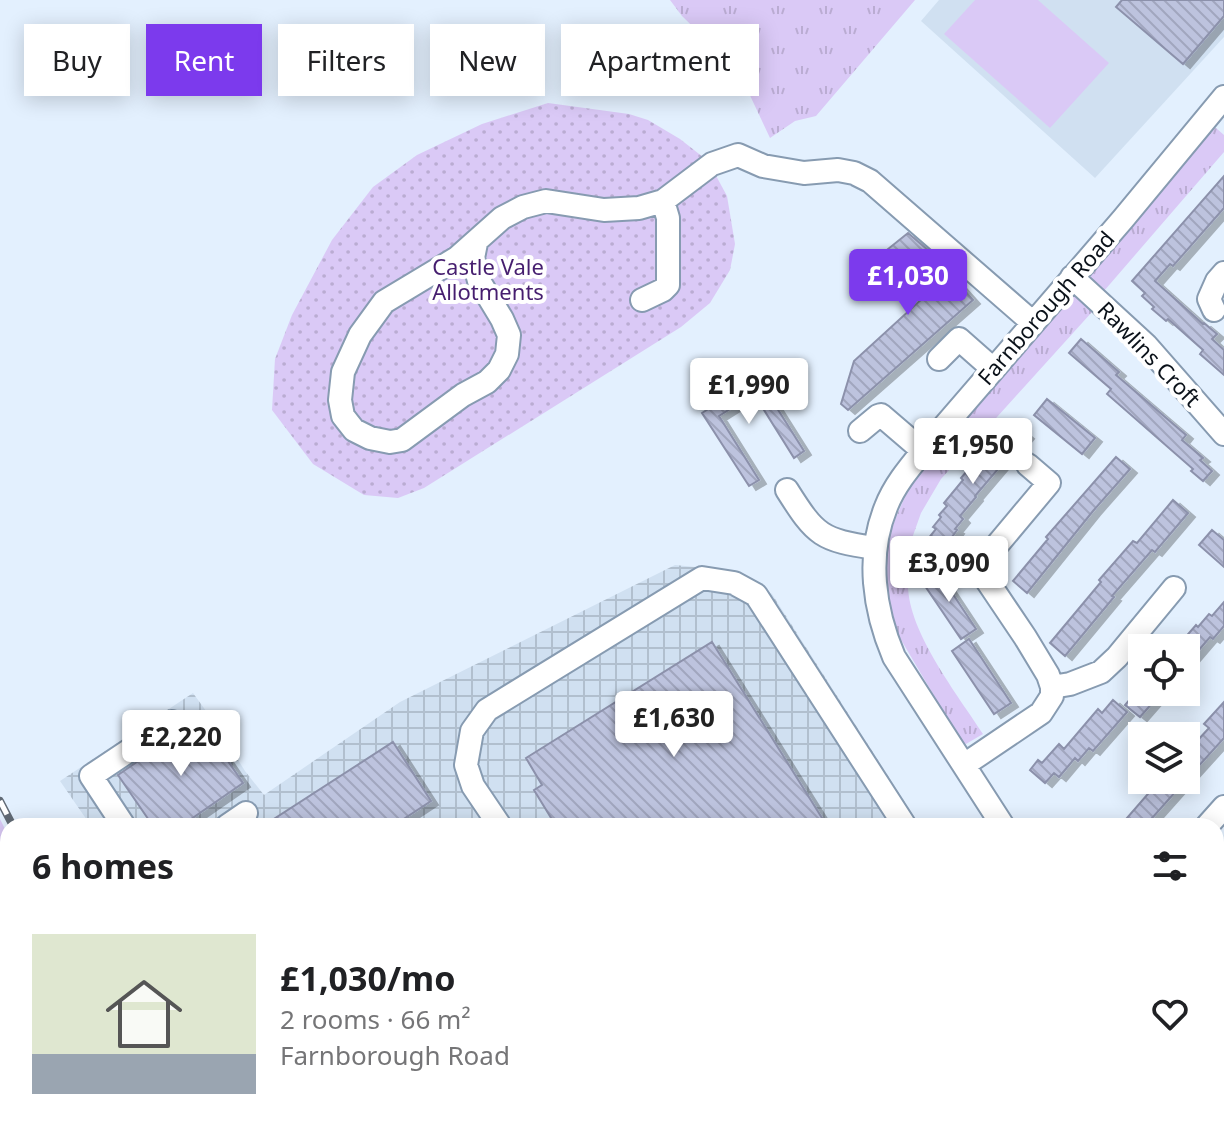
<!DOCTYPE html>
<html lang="en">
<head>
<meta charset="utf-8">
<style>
	body { margin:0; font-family:"Noto Sans",sans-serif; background:#f6f6f6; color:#202124; height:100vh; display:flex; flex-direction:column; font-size:30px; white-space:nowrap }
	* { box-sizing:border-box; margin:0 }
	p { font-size:26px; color:#757577 }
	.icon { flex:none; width:44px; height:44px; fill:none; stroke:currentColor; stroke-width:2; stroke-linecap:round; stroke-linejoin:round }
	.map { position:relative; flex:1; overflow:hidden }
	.sheet { position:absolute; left:0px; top:818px; width:1224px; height:312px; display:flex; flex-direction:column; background:#fff; border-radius:24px 24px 0 0; box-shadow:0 4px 20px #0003 }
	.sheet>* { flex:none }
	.banner { position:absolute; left:24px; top:24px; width:800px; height:72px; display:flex; gap:16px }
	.controls { position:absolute; left:1128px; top:634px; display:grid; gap:16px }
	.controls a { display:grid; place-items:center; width:72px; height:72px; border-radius:0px; background:#fff; box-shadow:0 4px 20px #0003; font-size:40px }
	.price { position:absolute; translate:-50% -68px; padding:0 18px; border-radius:8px; background:#fff; color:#222; font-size:26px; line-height:52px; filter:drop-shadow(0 2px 4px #0008) }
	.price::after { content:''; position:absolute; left:50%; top:48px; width:24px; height:18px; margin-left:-12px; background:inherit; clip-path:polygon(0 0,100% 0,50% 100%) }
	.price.on { background:#7c3aed; color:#fff }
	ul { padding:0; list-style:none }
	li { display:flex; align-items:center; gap:24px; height:200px; padding:0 32px }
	li span { display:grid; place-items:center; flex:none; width:224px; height:160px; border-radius:0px; color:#555 }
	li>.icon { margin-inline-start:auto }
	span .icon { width:96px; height:96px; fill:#fffc; stroke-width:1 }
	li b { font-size:34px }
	h2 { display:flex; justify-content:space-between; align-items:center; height:96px; padding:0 32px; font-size:34px }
	.pill { padding:0 28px; border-radius:0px; background:#fff; box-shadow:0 4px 20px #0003; font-size:28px; line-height:72px }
	.pill.on { background:#7c3aed; color:#fff }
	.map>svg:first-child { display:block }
	.built { fill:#d0e0f1 }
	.industrial { fill:url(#industrial-grid) }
	.grass { fill:url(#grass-tufts) }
	.garden { fill:url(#garden-dots) }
	.pitch { fill:#dac9f6 }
	.building { fill:url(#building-back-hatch); stroke:#8c91ab; stroke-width:2; filter:url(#shadow) }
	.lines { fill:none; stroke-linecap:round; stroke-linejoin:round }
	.minor-casing { stroke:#879bb1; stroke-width:26 }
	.minor { stroke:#fff; stroke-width:22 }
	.rail-casing { stroke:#616a75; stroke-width:8 }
	.rail { stroke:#fff; stroke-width:5; stroke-dasharray:15; stroke-linecap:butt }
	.labels { text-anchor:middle; stroke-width:8; stroke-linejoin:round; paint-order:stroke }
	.park-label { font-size:22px; fill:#461e6f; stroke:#fff }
	.street-label { font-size:22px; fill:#0a1119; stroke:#fff }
</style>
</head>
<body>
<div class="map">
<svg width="1224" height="1130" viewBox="0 0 1224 1130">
	<defs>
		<pattern id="industrial-grid" width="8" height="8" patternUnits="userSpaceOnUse" patternTransform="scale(2)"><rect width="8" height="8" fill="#d0e0f1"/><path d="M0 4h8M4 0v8" fill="none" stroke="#b1bfce"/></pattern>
		<pattern id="grass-tufts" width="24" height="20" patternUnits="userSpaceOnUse" patternTransform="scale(2)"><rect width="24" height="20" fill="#dac9f6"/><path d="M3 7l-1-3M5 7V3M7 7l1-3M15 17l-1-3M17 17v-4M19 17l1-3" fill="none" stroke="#baacd2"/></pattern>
		<pattern id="garden-dots" width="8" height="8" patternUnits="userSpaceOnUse" patternTransform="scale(2)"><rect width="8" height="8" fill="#dac9f6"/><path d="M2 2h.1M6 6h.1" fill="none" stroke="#baacd2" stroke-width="1.8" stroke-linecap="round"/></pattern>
		<pattern id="building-back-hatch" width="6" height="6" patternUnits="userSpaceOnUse" patternTransform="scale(2)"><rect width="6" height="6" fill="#bdc3de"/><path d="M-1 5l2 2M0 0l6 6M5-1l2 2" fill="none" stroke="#a1a6be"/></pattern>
		<filter id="shadow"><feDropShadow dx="7" dy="4" stdDeviation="0" flood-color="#0004"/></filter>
	</defs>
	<rect width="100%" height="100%" fill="#e3f0fe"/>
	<path class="built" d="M939 0H1224V37L1095 178 921 21Z"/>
	<path class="industrial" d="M675 565 736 571 772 594 920 826H91L60 781 193 693 214 722 245 771 264 795 400 702Z
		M0 1100 8 1104V1122H44L61 1130H0Z
		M346 1122H1042L1031 1130H357Z"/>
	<path class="grass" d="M670 0H915L816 116 795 121 770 138 739 72 682 16Z
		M1216 128 1224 135V152L1104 291 1090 279 1087 271 1089 267 1099 264 1203 142V133Z
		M1076 293 1092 312 941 479 921 513 910 544 929 559 927 574 908 585C908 632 958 695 983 734L966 744 960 740 900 638 892 632C889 614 883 593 883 575 885 535 901 502 921 468L1066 294Z
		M0 819 8 835V1043L0 1039Z
		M163 1122H238L248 1130H179Z"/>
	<path class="garden" d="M548 103 629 114 648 120 680 139 708 161 727 196 735 244 730 270 710 303 681 327 424 488 398 498 364 495 313 464 272 410 275 359 292 315 332 240 373 187 417 155 482 124Z"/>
	<path class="pitch" d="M975 0H1038L1109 63 1050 128 944 34Z"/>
	<path class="building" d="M1122 0H1224V16L1183 64 1116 7Z
		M1224 176V208L1173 266 1170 264 1155 281 1203 324 1204 323 1217 334 1212 339 1224 350V375L1200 354 1203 350 1168 319 1166 321 1152 309 1154 307 1142 296 1145 293 1132 281Z
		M908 233 929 251 973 300 848 410 841 404 854 361 923 298 883 253Z
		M1081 339 1119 372 1116 375 1186 435 1182 440 1203 458 1200 460 1212 471 1203 481 1191 471 1193 469 1107 394 1111 389 1069 353Z
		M758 378 804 451 794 458 754 394 719 416 759 480 749 486 702 413Z
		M1047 399 1095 438 1082 454 1034 415Z
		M1010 421 1027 435 975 496 976 497 960 516 963 519 955 529 957 530 950 540 952 542 932 566 933 545 927 540 936 529 933 527 941 517 939 515 947 506 944 503 963 480 961 478Z
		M1116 457 1130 469 1093 511 1027 593 1013 581 1048 539 1046 537Z
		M1173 500 1188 513 1155 552 1152 550 1112 596 1114 597 1065 656 1050 643 1101 582 1099 580 1133 541 1137 543Z
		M1212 530 1224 540V567L1199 545Z
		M937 570 976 629 961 639 921 580Z
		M1224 602V626L1213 639 1210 637 1186 665V648H1176L1196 625 1198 627 1209 614 1212 616Z
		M969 639 1011 703 994 714 952 651Z
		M712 642 827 826H556L534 790 542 785 526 758Z
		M1142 685V692H1162L1140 717 1125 705Z
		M1113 700 1127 712 1093 751 1089 748 1078 761 1075 758 1059 777 1054 773 1045 783 1030 770 1038 760 1042 763 1059 744 1064 749 1098 709 1102 713Z
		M1224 702V738L1186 780V753L1209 728 1204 724Z
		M199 719 243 783 181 826H153L118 775Z
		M393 742 431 801 393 826H263Z
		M1160 780H1186L1145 826H1120Z"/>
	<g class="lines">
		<defs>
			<path id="minor" d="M476 243 473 258 479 281 502 319 509 335 507 354 499 370 487 382 463 395 402 440 390 442 370 438 354 430 343 416 340 400 343 372 360 335 384 302 457 258 502 218 523 207 546 201 604 210 639 208 663 201 712 164 738 155 763 166 804 173 838 170 854 173 870 181 1032 322
				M1072 277 1146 345 1224 434
				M642 300 663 290 668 285V218L663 201
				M1214 310 1209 299 1217 281 1224 273
				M939 359 959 339 993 369
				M860 431 878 416 881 415 923 451
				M1028 465 1049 483 987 557 983 569 988 582 1025 637 1048 675 1052 687
				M787 490C816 536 821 540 875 548
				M964 765 1041 713 1052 696V687L1070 684 1101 672 1117 657 1174 588
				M124 826 91 776 172 722
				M227 826 246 813
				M500 826 473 786 466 765 472 731 487 710 702 578 734 583 756 595 905 826
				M1003 826 894 657C874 610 866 556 886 507 894 486 909 468 923 451L1123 219 1224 97
				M1207 826 1224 807
				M387 1122 395 1130
				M551 1122 560 1130
				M859 1122 864 1130
				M1177 1122 1178 1130
				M412 1130 419 1124
				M673 1130 685 1122"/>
		</defs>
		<use href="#minor" class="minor-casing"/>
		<use href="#minor" class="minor"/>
		<defs>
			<path id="rail" d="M0 801 13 826
				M0 1050 8 1054
				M142 1122 158 1130
				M248 1122 256 1130"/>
		</defs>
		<use href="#rail" class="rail-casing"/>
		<use href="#rail" class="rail"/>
	</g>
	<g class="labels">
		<g class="park-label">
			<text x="488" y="275">Castle Vale<tspan x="488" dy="25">Allotments</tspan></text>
		</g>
		<g class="street-label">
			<text transform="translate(1046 308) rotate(-49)" y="8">Farnborough Road</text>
			<text transform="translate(1149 354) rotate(46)" y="8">Rawlins Croft</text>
		</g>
	</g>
</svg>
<div class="controls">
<a><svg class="icon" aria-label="locate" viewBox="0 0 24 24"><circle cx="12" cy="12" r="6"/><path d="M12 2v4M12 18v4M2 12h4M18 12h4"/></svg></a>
<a><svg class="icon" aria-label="layers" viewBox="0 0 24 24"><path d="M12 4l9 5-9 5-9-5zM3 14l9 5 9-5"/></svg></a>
</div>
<b class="price on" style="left:908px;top:317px">£1,030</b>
<b class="price" style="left:749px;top:426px">£1,990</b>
<b class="price" style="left:973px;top:486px">£1,950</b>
<b class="price" style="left:949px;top:604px">£3,090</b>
<b class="price" style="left:674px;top:759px">£1,630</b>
<b class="price" style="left:181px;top:778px">£2,220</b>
<div class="banner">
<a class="pill">Buy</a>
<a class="pill on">Rent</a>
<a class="pill">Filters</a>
<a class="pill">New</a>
<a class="pill">Apartment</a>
</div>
<section class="sheet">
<h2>6 homes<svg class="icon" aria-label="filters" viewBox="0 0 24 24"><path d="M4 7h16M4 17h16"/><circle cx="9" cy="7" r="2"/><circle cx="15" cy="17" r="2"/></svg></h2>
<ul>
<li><span style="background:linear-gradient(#dfe7d0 75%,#9aa5b1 0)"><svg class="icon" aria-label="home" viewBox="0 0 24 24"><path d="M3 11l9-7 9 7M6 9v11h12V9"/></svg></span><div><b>£1,030/mo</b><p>2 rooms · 66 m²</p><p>Farnborough Road</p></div><svg class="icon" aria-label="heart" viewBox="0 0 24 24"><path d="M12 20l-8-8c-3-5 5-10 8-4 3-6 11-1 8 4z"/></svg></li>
</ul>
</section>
</div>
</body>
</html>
